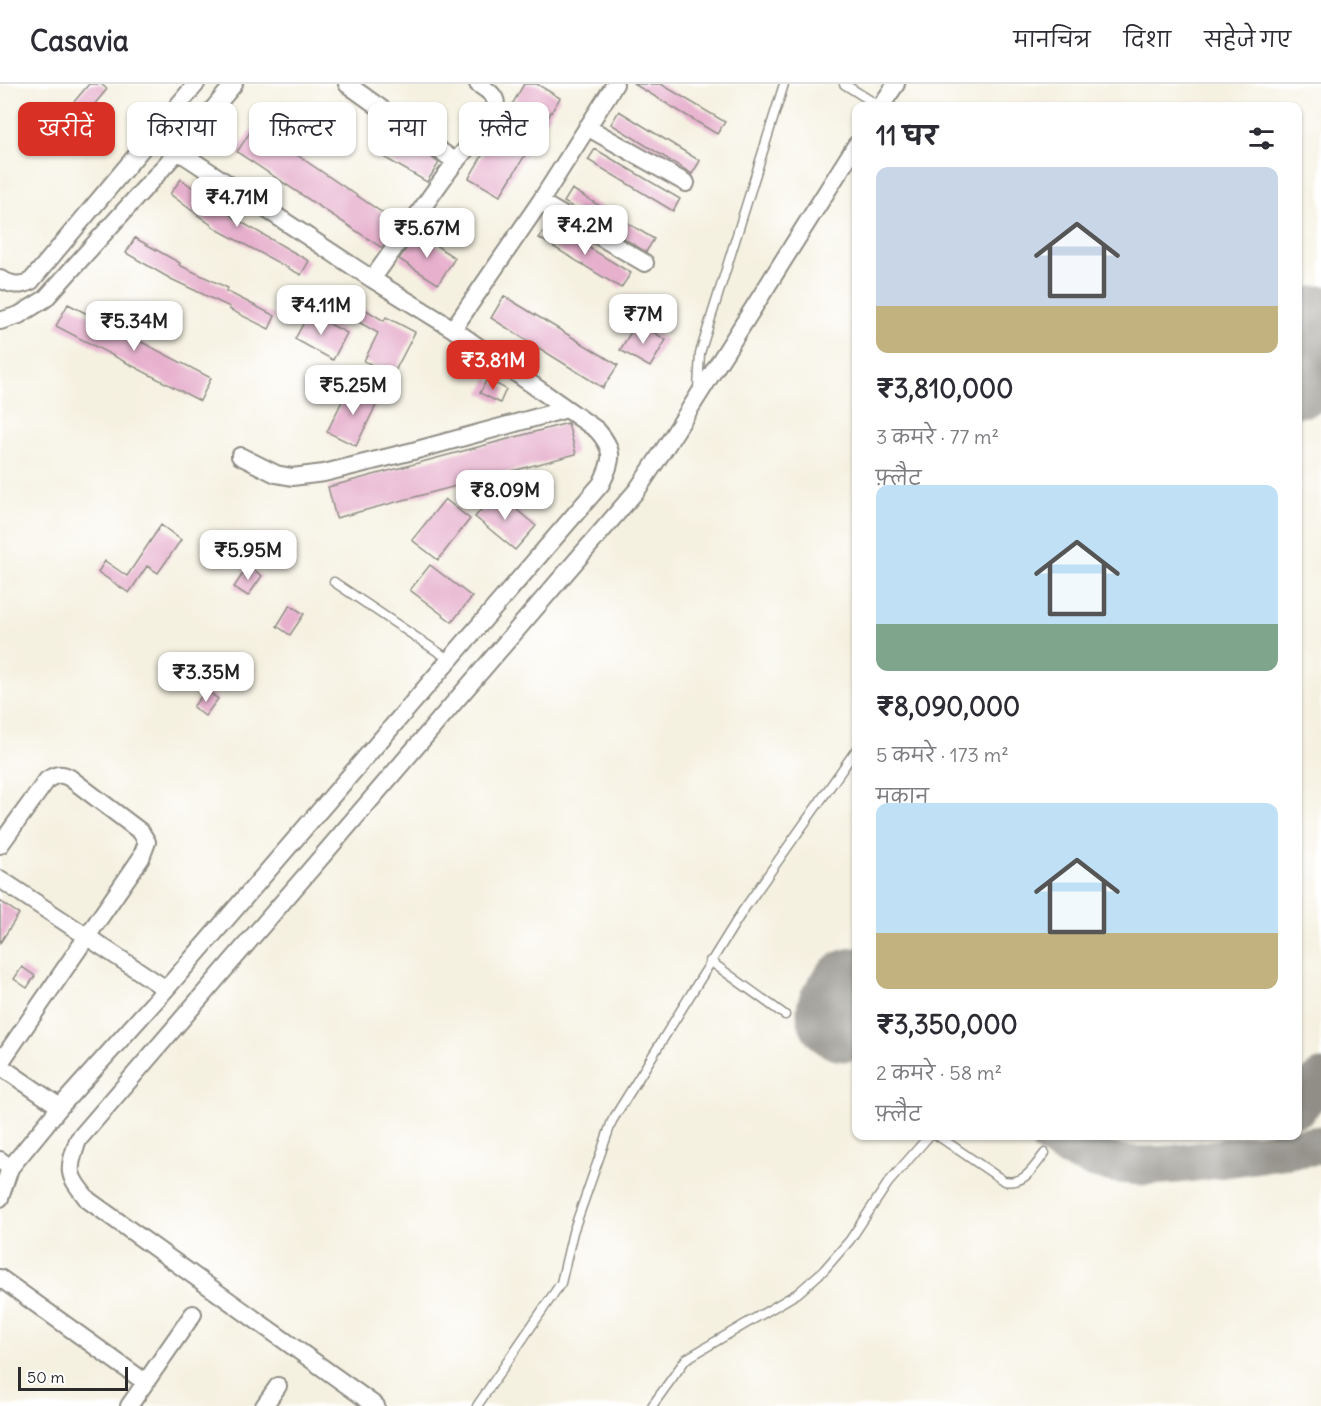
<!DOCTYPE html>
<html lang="hi">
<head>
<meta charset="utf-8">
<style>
	body { margin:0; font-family:Delius,"Playpen Sans Deva",sans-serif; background:#f7f7f7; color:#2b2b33; height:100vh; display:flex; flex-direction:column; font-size:22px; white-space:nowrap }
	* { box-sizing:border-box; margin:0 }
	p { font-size:20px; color:#7c7c81 }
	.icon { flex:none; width:33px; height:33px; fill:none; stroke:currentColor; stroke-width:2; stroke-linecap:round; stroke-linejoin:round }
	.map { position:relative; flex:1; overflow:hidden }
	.panel { position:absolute; left:852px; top:18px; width:450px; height:1038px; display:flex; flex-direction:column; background:#fff; border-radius:12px; box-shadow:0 2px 4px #0004 }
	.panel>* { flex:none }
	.banner { position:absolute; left:18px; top:18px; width:570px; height:54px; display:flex; gap:12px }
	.scale { position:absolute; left:18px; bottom:15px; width:110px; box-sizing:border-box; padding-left:6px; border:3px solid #2b2b2b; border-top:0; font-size:16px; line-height:21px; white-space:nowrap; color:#2b2b2b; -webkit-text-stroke:4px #fff; paint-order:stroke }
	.price { position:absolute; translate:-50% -51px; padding:0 14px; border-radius:12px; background:#fff; color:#222; font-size:20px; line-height:39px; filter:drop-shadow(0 2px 3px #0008) }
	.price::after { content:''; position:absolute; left:50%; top:36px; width:18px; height:14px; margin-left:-9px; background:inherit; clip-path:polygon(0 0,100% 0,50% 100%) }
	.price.current { background:#d93025; color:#fff }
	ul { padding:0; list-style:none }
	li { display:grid; align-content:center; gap:12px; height:318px; padding:0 24px }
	li span { display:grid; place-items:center; height:186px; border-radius:12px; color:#555 }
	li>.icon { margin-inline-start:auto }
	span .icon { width:108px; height:108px; fill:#fffc; stroke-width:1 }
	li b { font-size:26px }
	h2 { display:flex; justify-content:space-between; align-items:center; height:72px; padding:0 24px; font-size:26px }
	.pill { padding:0 21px; border-radius:12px; background:#fff; box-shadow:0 2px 4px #0004; font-size:21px; line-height:54px }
	.pill.current { background:#d93025; color:#fff }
	header { display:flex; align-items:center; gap:36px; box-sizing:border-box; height:84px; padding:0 30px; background:#fff; border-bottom:2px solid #e1e1e2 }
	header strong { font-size:28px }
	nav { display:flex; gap:33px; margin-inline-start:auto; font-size:21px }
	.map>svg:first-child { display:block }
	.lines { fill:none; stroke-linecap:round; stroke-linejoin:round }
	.taxiway { stroke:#908e86; stroke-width:39 }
	.runway { stroke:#908e86; stroke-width:99 }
	.building { fill:#e7b1ce }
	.service-casing { stroke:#908e86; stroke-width:11 }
	.minor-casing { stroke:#908e86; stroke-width:20 }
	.service { stroke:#fff; stroke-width:8 }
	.minor { stroke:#fff; stroke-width:16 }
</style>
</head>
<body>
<header>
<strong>Casavia</strong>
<nav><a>मानचित्र</a><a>दिशा</a><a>सहेजे गए</a></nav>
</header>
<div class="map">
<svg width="1321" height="1322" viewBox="0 0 1321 1322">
	<rect width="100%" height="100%" fill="#fff"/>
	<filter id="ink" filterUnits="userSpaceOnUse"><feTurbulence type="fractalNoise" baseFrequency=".0167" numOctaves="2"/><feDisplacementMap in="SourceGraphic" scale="12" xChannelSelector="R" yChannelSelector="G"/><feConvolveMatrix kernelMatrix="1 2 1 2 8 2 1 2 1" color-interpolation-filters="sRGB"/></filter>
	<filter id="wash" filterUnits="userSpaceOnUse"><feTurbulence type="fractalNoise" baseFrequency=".008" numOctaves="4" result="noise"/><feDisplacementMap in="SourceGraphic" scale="24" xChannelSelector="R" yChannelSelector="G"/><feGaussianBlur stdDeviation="1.35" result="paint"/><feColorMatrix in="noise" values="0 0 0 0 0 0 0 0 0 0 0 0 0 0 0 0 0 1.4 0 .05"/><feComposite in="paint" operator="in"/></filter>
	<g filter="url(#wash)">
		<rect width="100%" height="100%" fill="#f5f1e1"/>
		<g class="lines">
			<path class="taxiway" d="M1298 1023 1321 995
				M1048 1052C1105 1092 1160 1083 1225 1074 1257 1069 1289 1065 1321 1061"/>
			<path class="runway" d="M1298 284 1321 251
				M846 928 856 913"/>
		</g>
		<g id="blocks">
			<path class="building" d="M89 0H101L107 5 64 57 51 45Z
				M524 0H537L560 14 500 112 469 94Z
				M634 0H661L725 38 717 50Z
				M619 27 700 77 692 90 611 40Z
				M254 42 399 140 382 164 237 68Z
				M394 47 439 79 427 98 380 71Z
				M595 65 680 115 673 127 588 76Z
				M181 95 234 134 309 177 301 191 218 146 170 110Z
				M572 105 654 155 646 168 564 118Z
				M548 139 631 189 621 204 539 154Z
				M417 149 455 174 438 200 399 175Z
				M135 154 180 179 179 181 228 204 226 207 275 232 269 245 229 225 230 223 171 195 126 169Z
				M504 212 618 281 603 304 491 234Z
				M68 220 211 294 200 317 56 242Z
				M358 221 384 237 386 233 415 248 393 291 364 277 378 249 350 233Z
				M309 229 347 249 333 276 295 255Z
				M637 238 666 256 650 283 620 266Z
				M487 295 506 305 500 319 480 309Z
				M350 301 379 315 356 362 327 348Z
				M568 339 576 370 336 434 328 403Z
				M496 408 536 442 515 466 475 433Z
				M445 415 470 435 438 476 412 456Z
				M161 441 181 456 158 489 147 482 129 509 98 488 105 477 127 492Z
				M430 481 472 513 452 538 410 506Z
				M248 482 262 492 248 512 234 503Z
				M290 521 304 530 290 551 277 542Z
				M206 606 218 615 205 632 193 623Z
				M0 817 19 830 0 859Z
				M22 883 35 892 27 904 14 895Z"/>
		</g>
	</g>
	<g filter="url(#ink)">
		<use href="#blocks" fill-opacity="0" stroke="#908e86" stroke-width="1.5"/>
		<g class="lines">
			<defs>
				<path id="service" d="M844 0 879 22
					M698 305 700 269 784 0
					M334 498 450 576
					M710 877 785 931
					M938 1052 1004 1097C1025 1101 1033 1084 1045 1069
					M477 1322 561 1199 573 1148 612 1037 742 828 856 666
					M652 1322 686 1275 798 1209 824 1186 850 1156 888 1099 929 1052"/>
				<path id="minor" d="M347 0 456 78
					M881 22 896 0
					M587 43 686 99
					M178 67 234 0
					M540 118 645 179
					M0 195C12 201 19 203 31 197L196 0
					M372 195C401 156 428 114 457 76 468 62 490 41 495 24 499 13 487 6 478 0
					M0 237 19 231 45 215 178 67 372 195 453 245 597 346C615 366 613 376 601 400L166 905 60 1023 10 1084
					M453 245 540 118 615 0
					M240 372 276 390 292 393 324 389 413 367 567 325
					M0 761 47 696C56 690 61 689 70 694L141 748 147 758 141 774 0 979
					M0 795 166 905
					M0 982 60 1023
					M0 1076 10 1084 0 1114
					M0 1194 145 1298
					M129 1322 193 1230
					M264 1322 278 1302
					M376 1322 88 1116C67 1089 67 1089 78 1056L637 406 667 361 856 61"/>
			</defs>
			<use href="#service" class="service-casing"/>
			<use href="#minor" class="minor-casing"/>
			<use href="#service" class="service"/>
			<use href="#minor" class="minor"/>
		</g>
	</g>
</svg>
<div class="scale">50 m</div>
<b class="price" style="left:237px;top:144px">₹4.71M</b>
<b class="price" style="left:585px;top:172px">₹4.2M</b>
<b class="price" style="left:427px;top:175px">₹5.67M</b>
<b class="price" style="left:321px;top:252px">₹4.11M</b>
<b class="price" style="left:643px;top:261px">₹7M</b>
<b class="price" style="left:134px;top:268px">₹5.34M</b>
<b class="price current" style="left:493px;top:307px">₹3.81M</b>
<b class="price" style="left:353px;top:332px">₹5.25M</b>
<b class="price" style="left:505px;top:437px">₹8.09M</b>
<b class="price" style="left:248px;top:497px">₹5.95M</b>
<b class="price" style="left:206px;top:619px">₹3.35M</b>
<div class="banner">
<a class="pill current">खरीदें</a>
<a class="pill">किराया</a>
<a class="pill">फ़िल्टर</a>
<a class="pill">नया</a>
<a class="pill">फ़्लैट</a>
</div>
<section class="panel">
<h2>11 घर<svg class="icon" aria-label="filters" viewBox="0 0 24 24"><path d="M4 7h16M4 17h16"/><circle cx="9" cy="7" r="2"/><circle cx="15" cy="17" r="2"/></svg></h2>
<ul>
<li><span style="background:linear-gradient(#c9d6e8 75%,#c2b280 0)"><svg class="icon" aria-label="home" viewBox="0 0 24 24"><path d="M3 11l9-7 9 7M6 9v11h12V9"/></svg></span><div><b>₹3,810,000</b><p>3 कमरे · 77 m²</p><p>फ़्लैट</p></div></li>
<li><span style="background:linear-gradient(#bfe0f5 75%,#7fa58c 0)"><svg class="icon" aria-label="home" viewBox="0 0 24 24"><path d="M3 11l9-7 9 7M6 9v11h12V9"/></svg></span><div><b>₹8,090,000</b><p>5 कमरे · 173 m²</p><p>मकान</p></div></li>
<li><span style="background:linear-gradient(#bfe0f5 70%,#c2b280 0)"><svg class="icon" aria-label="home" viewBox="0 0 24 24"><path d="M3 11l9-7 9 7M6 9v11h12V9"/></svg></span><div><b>₹3,350,000</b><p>2 कमरे · 58 m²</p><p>फ़्लैट</p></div></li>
</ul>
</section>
</div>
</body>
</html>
